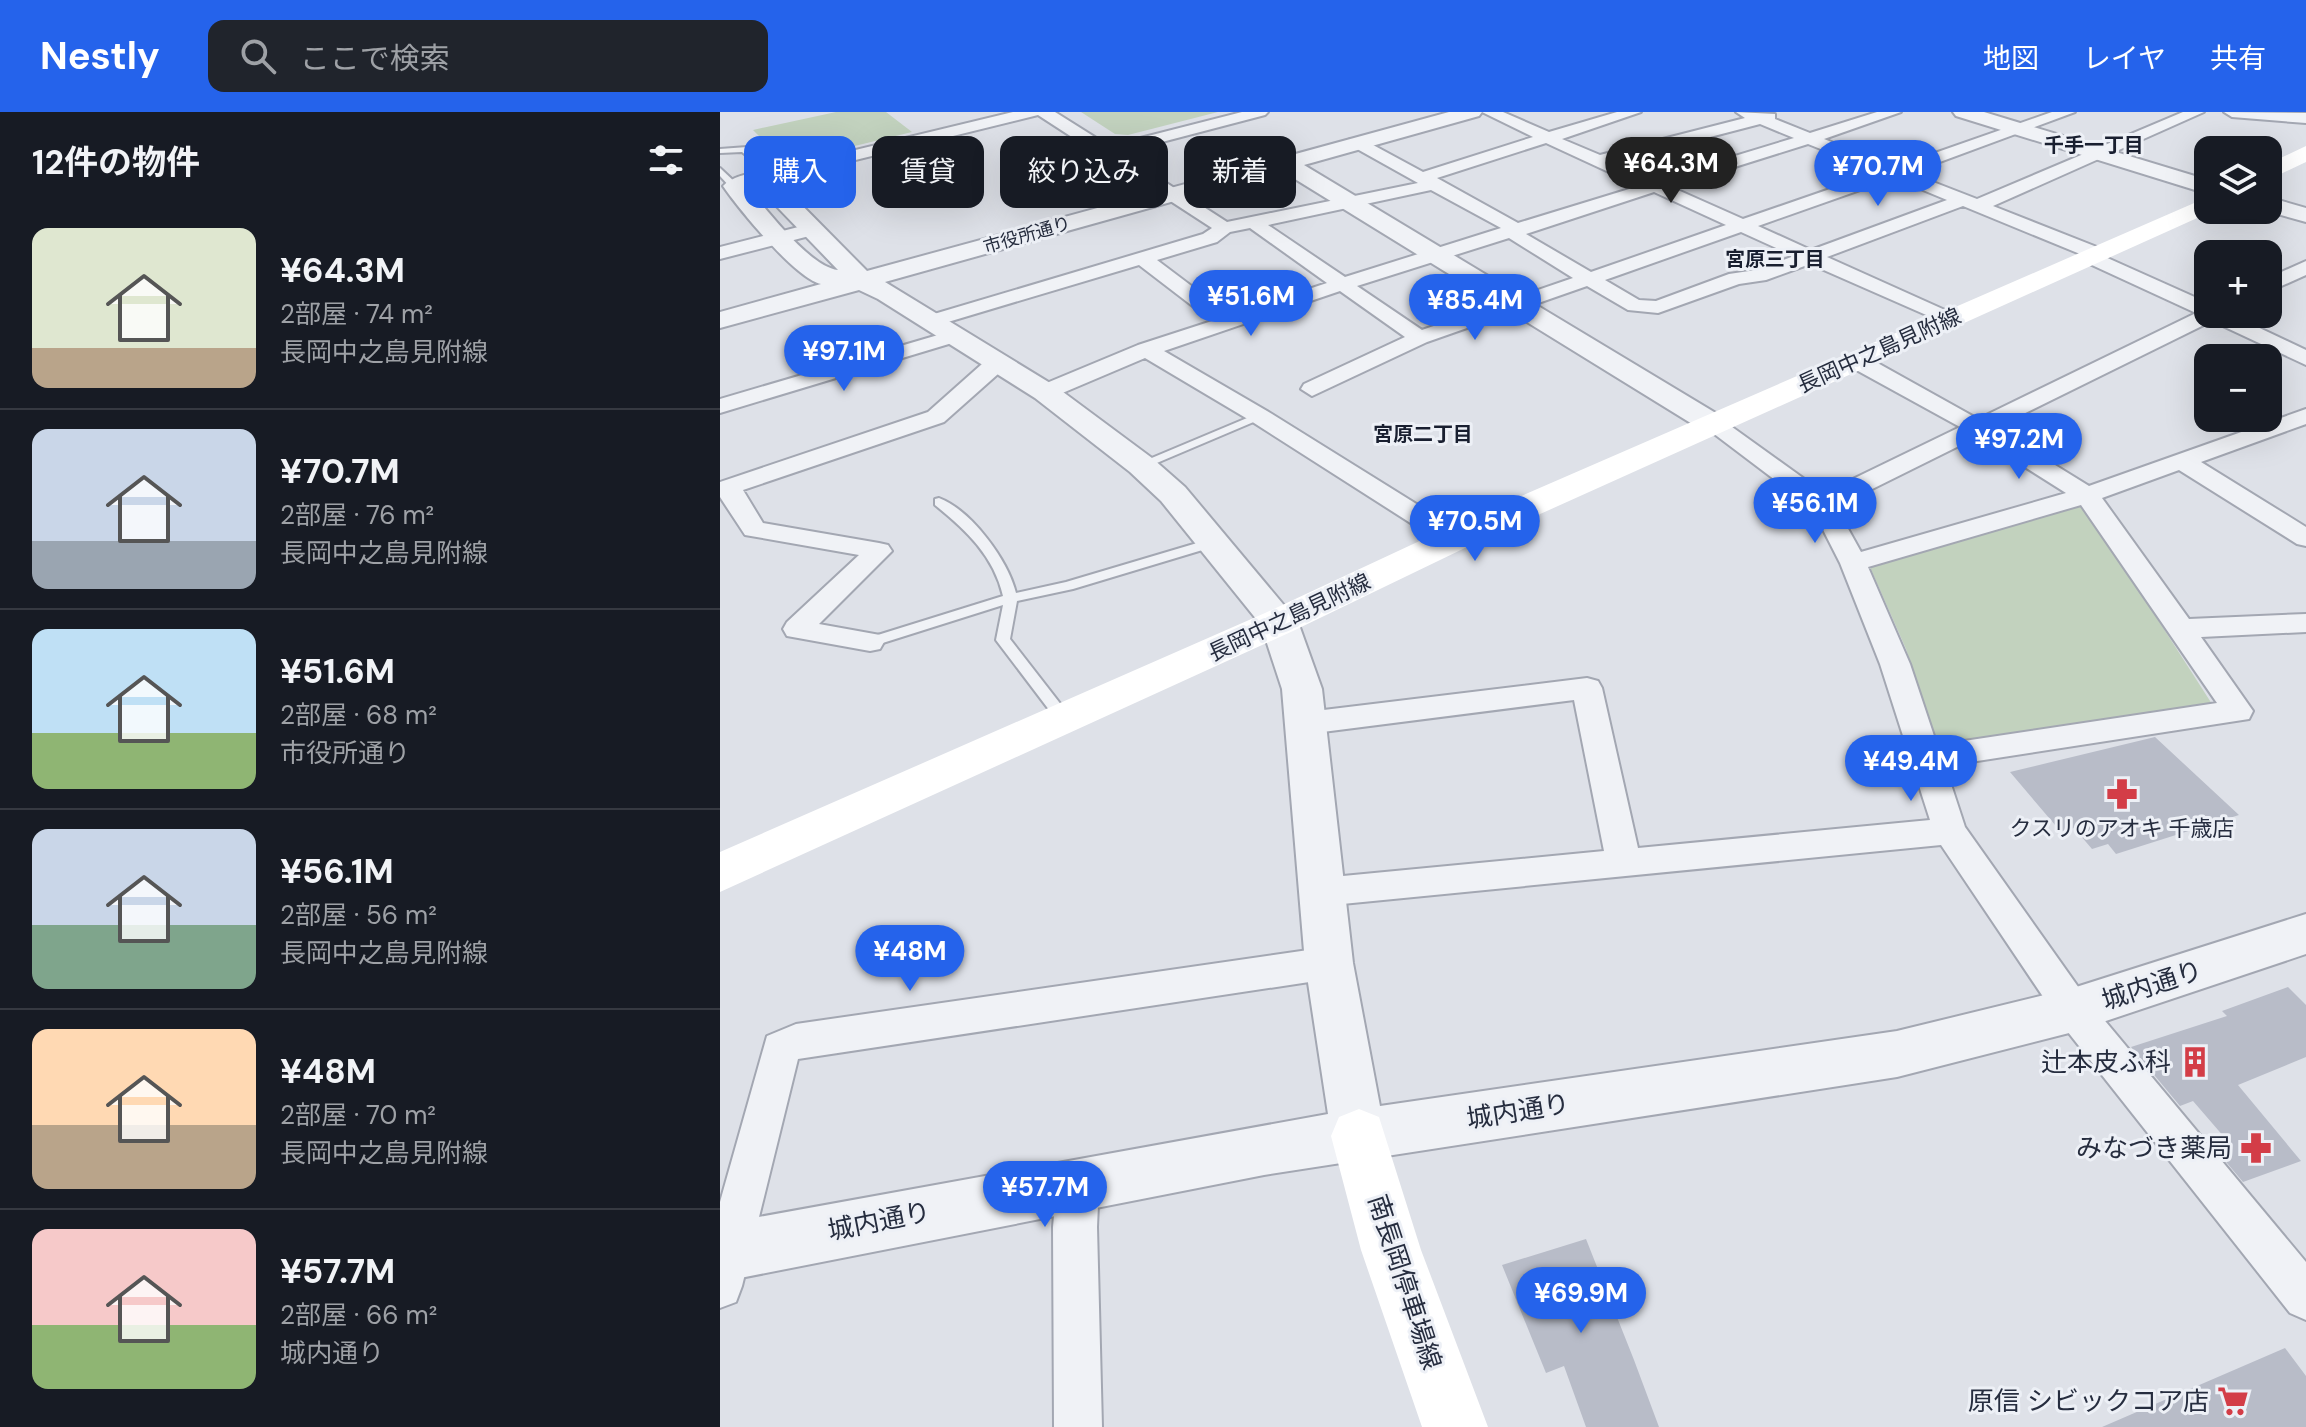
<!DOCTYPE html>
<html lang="ja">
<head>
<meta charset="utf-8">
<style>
	body { margin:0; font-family:"DM Sans","Noto Sans JP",sans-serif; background:#20242c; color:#f1f3f6; height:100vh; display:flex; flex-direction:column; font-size:30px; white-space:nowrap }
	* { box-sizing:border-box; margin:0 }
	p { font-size:26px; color:#9ea1a6 }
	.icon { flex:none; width:44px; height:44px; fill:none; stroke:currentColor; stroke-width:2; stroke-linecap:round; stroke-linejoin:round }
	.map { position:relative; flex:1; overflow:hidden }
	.panel { display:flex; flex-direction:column; background:#171b24; width:720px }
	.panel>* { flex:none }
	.banner { position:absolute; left:24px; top:24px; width:760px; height:72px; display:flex; gap:16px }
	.fabs { position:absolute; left:1474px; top:24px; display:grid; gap:16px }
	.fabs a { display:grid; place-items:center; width:88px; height:88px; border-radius:16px; background:#171b24; box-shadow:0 8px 32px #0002; font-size:40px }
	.price { position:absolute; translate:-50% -68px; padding:0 18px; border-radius:28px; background:#2563eb; color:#fff; font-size:26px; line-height:52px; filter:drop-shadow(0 2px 4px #0008) }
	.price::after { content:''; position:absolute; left:50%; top:48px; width:24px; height:18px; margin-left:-12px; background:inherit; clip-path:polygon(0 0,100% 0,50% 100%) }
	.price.current { background:#222; color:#fff }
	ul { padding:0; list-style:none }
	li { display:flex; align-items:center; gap:24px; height:200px; padding:0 32px }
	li+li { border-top:2px solid #363941 }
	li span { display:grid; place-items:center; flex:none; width:224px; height:160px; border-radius:16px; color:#555 }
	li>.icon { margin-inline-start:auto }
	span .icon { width:96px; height:96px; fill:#fffc; stroke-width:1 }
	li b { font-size:34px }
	h2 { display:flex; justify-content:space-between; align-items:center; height:96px; padding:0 32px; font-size:34px }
	.tag { padding:0 28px; border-radius:16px; background:#171b24; box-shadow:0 8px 32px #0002; font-size:28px; line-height:72px }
	.tag.current { background:#2563eb; color:#fff }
	header { display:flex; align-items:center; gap:48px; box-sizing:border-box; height:112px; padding:0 40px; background:#2563eb; color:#fff }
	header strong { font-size:38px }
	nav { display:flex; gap:44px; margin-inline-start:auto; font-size:28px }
	.search { width:560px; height:72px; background:#20242c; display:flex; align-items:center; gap:20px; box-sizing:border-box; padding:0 28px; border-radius:16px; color:#9ea1a6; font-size:30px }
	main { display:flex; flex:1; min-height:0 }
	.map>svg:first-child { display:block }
	.green { fill:#c2d2be }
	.building { fill:#b8bcc8 }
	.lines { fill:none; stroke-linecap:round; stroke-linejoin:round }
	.service-casing { stroke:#a3a7b2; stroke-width:4 }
	.minor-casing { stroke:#a3a7b2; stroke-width:4 }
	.tertiary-casing { stroke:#a3a7b2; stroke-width:4 }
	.service { fill:#f0f2f6; fill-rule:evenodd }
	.minor { fill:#f0f2f6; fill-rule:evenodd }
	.tertiary { fill:#f0f2f6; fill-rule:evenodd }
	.secondary { fill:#fff; fill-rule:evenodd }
	.labels { text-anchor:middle; stroke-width:6; stroke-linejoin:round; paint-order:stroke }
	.far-street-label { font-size:18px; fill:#262d3f; stroke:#edf0f6 }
	.far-neighbourhood-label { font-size:20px; font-weight:bold; fill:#191f30; stroke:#edf0f6 }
	.street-label { font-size:22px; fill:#262d3f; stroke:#edf0f6 }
	.poi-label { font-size:22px; fill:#262d3f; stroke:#edf0f6 }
	.near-street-label { font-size:26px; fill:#262d3f; stroke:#edf0f6 }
	.near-poi-label { font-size:26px; fill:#262d3f; stroke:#edf0f6; text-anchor:end }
</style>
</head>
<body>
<header>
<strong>Nestly</strong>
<div class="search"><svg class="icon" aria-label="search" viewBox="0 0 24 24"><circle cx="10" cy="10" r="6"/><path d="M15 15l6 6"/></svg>ここで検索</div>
<nav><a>地図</a><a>レイヤ</a><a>共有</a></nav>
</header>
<main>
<section class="panel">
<h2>12件の物件<svg class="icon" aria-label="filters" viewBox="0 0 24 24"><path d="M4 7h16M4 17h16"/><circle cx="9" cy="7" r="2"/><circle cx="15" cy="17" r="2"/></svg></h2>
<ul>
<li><span style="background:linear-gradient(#dfe7d0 75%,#b9a48a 0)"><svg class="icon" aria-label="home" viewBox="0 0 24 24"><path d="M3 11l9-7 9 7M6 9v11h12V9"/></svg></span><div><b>¥64.3M</b><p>2部屋 · 74 m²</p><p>長岡中之島見附線</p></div></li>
<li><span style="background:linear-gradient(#c9d6e8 70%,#9aa5b1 0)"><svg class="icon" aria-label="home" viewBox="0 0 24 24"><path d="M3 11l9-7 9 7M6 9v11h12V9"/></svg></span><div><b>¥70.7M</b><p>2部屋 · 76 m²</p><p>長岡中之島見附線</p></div></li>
<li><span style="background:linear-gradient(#bfe0f5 65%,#8fb573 0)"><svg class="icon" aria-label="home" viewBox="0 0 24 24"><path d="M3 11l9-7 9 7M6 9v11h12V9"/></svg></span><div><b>¥51.6M</b><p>2部屋 · 68 m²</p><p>市役所通り</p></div></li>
<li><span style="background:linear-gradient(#c9d6e8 60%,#7fa58c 0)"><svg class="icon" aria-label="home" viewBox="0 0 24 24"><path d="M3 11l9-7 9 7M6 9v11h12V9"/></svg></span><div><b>¥56.1M</b><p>2部屋 · 56 m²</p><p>長岡中之島見附線</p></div></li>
<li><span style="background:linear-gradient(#ffd9b3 60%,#b9a48a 0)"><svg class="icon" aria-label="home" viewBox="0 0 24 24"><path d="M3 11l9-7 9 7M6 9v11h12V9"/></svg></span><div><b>¥48M</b><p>2部屋 · 70 m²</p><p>長岡中之島見附線</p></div></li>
<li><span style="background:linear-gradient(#f6c9c9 60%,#8fb573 0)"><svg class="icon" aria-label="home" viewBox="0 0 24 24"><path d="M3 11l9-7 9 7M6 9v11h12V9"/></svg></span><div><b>¥57.7M</b><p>2部屋 · 66 m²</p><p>城内通り</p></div></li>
</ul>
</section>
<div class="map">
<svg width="1586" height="1315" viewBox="0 0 1586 1315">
	<rect width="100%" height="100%" fill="#dee1e8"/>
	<path class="green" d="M116 0H166L192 20 69 50 59 44 63 42 54 33 49 34 33 18Z
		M361 0H498L408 23 395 22Z
		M1363 391 1492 592 1216 633 1186 537 1149 453Z"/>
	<path class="building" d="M1435 625 1519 703 1396 742 1388 732 1372 737 1354 716 1341 720 1290 660Z
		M1568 875 1586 893V945L1518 973 1581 1049 1523 1070 1496 1038 1511 1033 1473 989 1460 994 1411 935 1507 904 1502 899Z
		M866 1127 914 1248 939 1315H866L844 1254 826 1261 782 1153Z
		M1565 1236 1586 1264V1315H1382Z"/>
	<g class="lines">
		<defs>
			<path id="service" d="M27 35 46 52 45 68H39L38 53 22 40 0 41V37Z
				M0 56 17 72V76H11L0 64Z
				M539 301 543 302V306L425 356H417L415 353Z
				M219 386C251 398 288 448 296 481L346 470 494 426 501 430 499 433 353 477 297 489 290 527 349 603 352 607 349 611H339L276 528 283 493 150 535 143 530 145 527 283 484C274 444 245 417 215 393V387Z"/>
			<path id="minor" d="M293 0H335L389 34 522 0H548L545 3 400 41 507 110 698 71 630 33V27H642L703 60 813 25 762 0H783L829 20 897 0H921L842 27 880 43 1025 6 1016 0 1055 2V7L1090 21 1157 0H1181L1104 27 1175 55 1332 0H1355L1190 61 1257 87 1463 0H1484L1273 94 1382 137 1383 144 1488 191V202H1510L1586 238V253L1492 209 1275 316 1369 374 1586 297V312L1481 350 1586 415V434L1577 432 1459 358 1382 386 1469 507 1586 502V520L1481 525 1533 599 1529 607 1225 654 1245 715 1366 886 1586 1150V1208L1570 1201 1340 910 1221 733 602 794 590 790 584 780 590 770 602 766 884 739 854 588 587 622 576 619 572 611 576 603 587 600 867 566 878 569 882 576 918 736 1210 708 1160 552 1120 451 1092 396 981 312 985 307H1001L1104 381 1240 315 1129 254 1126 249 1129 244H1145L1258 307 1476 201 1361 148 1360 142 1243 94 1107 145 1236 203 1239 207 1236 211 1229 213 1090 152 1046 168 1019 172 938 201 908 198 867 174 707 230 592 284 581 277 584 272 685 225 620 179 444 239 547 299 743 421 747 427 743 433H725L531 309 425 246 333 285H317L314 280 317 275 418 233 492 209 419 153 218 213H204L201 209 204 205 483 122 492 116 318 3 42 71 33 66 36 62ZM1040 12 1074 26 936 68 894 50ZM826 31 919 74 798 111 717 66ZM1088 32 1159 60 1023 107 951 75ZM1174 66 1227 88 1091 138 1038 114ZM711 78 781 116 625 165 548 113ZM934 80 1006 113 871 160 806 122ZM530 116 607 171 510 203 437 148 497 130 510 120ZM1021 120 1074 144 1036 158 1009 162 936 189 919 188 885 168ZM789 126 853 166 702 218 637 174ZM1257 325 1346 381 1141 440 1116 395ZM1361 393 1497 591 1217 633 1190 552 1148 455Z
				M1504 0 1586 1V11L1512 5Z
				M90 112 97 114 99 118 97 122 0 147V135Z
				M1586 149V163L1548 180V166Z
				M235 218 246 224 242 228 0 301V287Z
				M279 242 290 249 287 254 224 310 23 378 43 411 159 431 168 433 172 439 99 512 160 523 164 530 160 537 150 539 67 524 63 517 67 510 139 443 25 423 0 385V370L208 300 271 244Z
				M609 835 622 840 627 851 622 862 609 867 78 947 22 1174 16 1190 0 1196V1090L47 924 76 912Z
				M358 1050 373 1056 379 1070 377 1115 382 1315H334L333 1115 337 1070 343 1056Z"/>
			<path id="tertiary" d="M729 0H762L759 4 584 53 1004 306 1008 312 1004 318 993 321 982 318 562 59 165 170 335 274 432 346 465 375 578 510 602 577 633 851 660 994 1177 919 1353 876 1586 802V842L1353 920 1177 965 544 1063 0 1170V1112L608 1002 585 851 562 577 541 513 441 389 410 360 315 286 158 187 139 178 0 216V200L101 172C76 167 19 97 3 74 12 64 37 58 50 61L147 159ZM37 74 118 158C90 155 48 99 29 77Z
				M1233 0H1264L1488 68V82L1236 4Z
				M1548 85 1586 96V110L1543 98H1548Z"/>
		</defs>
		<use href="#service" class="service-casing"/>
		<use href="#minor" class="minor-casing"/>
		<use href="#tertiary" class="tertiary-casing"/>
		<use href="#service" class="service"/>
		<use href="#minor" class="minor"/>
		<use href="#tertiary" class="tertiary"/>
		<path class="secondary" d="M1586 34V50L1548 68V52Z
			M1488 85V98H1495L747 435 573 519 0 780V740L545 501 721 419Z
			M639 997 659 1005 701 1138 768 1315H702L641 1138 611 1024 619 1005Z"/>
	</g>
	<defs>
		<symbol id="pharmacy-bare" viewBox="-9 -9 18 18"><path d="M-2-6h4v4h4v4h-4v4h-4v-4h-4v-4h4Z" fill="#d33d47" stroke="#edf0f6" stroke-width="2.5" paint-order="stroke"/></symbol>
		<symbol id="building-bare" viewBox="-9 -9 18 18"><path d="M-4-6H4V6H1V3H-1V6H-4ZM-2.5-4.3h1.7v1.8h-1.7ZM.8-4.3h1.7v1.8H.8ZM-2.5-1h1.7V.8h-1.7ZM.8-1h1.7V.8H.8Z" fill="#d33d47" stroke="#edf0f6" stroke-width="2.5" paint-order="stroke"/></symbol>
		<symbol id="supermarket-bare" viewBox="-9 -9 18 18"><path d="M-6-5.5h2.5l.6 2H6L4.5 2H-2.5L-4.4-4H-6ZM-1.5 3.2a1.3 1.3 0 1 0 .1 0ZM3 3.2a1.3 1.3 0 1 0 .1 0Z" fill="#d33d47" stroke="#edf0f6" stroke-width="2.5" paint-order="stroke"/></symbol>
	</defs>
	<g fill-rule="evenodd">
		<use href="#pharmacy-bare" x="1380" y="660" width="44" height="44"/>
		<use href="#building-bare" x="1453" y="928" width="44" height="44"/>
		<use href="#pharmacy-bare" x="1514" y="1014" width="44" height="44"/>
		<use href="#supermarket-bare" x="1491" y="1267" width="44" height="44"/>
	</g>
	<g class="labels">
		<g class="far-street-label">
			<text transform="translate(307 123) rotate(-16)" y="6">市役所通り</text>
		</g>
		<g class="far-neighbourhood-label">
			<text x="1374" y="40">千手一丁目</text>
			<text x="1055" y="154">宮原三丁目</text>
			<text x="703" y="329">宮原二丁目</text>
		</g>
		<g class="street-label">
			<text transform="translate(1159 238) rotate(-24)" y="8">長岡中之島見附線</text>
			<text transform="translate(569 505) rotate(-25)" y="8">長岡中之島見附線</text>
		</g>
		<g class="poi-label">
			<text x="1402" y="724">クスリのアオキ 千歳店</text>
		</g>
		<g class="near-street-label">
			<text transform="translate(1432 873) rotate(-18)" y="9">城内通り</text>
			<text transform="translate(798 999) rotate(-9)" y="9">城内通り</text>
			<text transform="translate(159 1109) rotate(-11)" y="9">城内通り</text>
			<text transform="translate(685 1170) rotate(72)" y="9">南長岡停車場線</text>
		</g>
		<g class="near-poi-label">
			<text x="1451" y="959">辻本皮ふ科</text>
			<text x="1512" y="1045">みなづき薬局</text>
			<text x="1489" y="1298">原信 シビックコア店</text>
		</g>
	</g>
</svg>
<div class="fabs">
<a><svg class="icon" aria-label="layers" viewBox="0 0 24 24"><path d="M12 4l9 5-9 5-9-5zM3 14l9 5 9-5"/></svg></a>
<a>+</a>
<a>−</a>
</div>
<b class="price current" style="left:951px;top:93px">¥64.3M</b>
<b class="price" style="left:1158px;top:96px">¥70.7M</b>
<b class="price" style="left:531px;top:226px">¥51.6M</b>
<b class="price" style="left:755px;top:230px">¥85.4M</b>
<b class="price" style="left:124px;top:281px">¥97.1M</b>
<b class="price" style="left:1299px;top:369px">¥97.2M</b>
<b class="price" style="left:1095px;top:433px">¥56.1M</b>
<b class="price" style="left:755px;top:451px">¥70.5M</b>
<b class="price" style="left:1191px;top:691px">¥49.4M</b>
<b class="price" style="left:190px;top:881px">¥48M</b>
<b class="price" style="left:325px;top:1117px">¥57.7M</b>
<b class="price" style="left:861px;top:1223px">¥69.9M</b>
<div class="banner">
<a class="tag current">購入</a>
<a class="tag">賃貸</a>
<a class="tag">絞り込み</a>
<a class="tag">新着</a>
</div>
</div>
</main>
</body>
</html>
